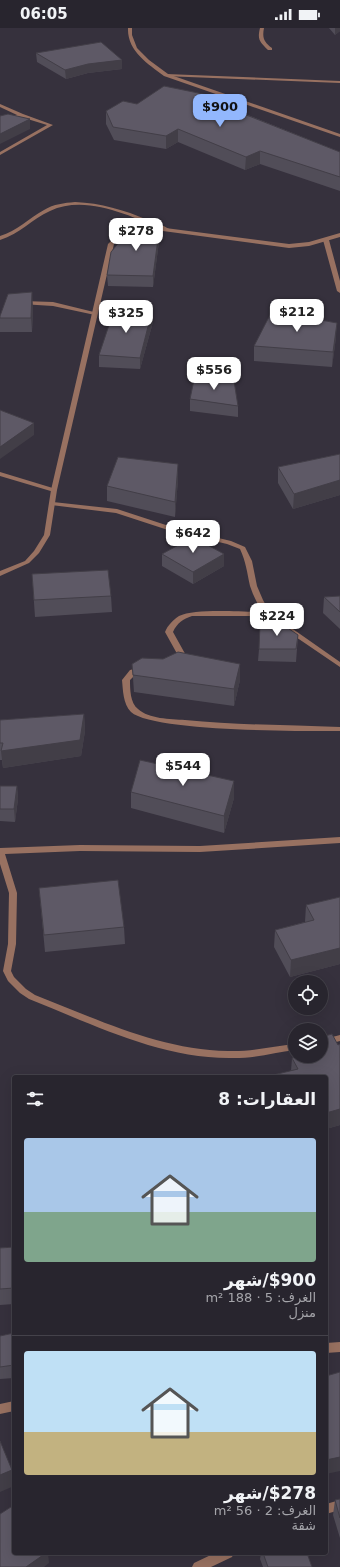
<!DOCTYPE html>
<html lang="ar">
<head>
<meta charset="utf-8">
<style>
	body { margin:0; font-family:"DejaVu Sans","Noto Naskh Arabic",sans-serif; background:#302d36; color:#f1f3f6; direction:rtl; height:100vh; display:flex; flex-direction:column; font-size:15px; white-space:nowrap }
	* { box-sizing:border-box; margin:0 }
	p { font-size:13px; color:#a5a5aa }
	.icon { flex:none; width:22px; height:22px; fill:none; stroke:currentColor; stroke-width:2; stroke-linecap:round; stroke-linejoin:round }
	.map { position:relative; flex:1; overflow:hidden; direction:ltr }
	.side { position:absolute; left:12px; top:1047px; width:316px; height:480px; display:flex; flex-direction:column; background:#28252e; border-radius:4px; box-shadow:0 4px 16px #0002,0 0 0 1px #44424a; direction:rtl }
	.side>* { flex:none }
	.controls { position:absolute; left:288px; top:947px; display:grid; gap:8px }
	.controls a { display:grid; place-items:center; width:40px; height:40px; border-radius:50%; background:#28252e; box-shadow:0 4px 16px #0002,0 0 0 1px #44424a; font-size:20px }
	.price { position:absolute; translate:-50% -34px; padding:0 9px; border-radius:8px; background:#fff; color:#222; font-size:13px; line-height:26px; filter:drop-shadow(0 1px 2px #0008) }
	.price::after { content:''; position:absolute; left:50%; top:24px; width:12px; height:9px; margin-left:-6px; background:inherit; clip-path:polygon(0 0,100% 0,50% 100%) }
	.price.active { background:#92b7fd; color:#111 }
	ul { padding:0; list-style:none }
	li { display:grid; align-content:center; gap:8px; height:212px; padding:0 12px }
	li+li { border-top:1px solid #44424a }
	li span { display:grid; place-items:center; height:124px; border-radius:4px; color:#555 }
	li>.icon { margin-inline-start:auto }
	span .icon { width:72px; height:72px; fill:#fffc; stroke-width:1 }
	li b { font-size:17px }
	h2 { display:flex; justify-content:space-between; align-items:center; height:48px; padding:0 12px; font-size:17px }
	.status { display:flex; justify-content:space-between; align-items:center; height:28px; padding:0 20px; background:#28252e; direction:ltr }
	.status svg { height:11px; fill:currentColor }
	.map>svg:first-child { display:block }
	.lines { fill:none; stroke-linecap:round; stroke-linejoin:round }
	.service { fill:#987161; fill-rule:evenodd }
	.minor { fill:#987161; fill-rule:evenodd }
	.tertiary { fill:#987161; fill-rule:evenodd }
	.wall { fill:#514d58 }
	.shaded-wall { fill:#423e47 }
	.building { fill:#5e5966; stroke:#423e47 }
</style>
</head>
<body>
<div class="status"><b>06:05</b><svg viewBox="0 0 49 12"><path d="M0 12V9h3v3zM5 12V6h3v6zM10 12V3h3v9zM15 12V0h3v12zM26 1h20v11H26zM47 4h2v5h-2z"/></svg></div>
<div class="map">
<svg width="340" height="1539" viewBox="0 0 340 1539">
	<rect width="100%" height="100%" fill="#36313d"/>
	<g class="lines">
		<path class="service" d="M23 273 53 274 98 285 95 287 53 278 21 276V274Z"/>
		<path class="minor" d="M260 0H264C262 10 264 14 272 20V22H268C260 14 257 12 260 0Z
			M166 46 340 53V55L164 48V47Z
			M0 76 23 86 53 97 0 127V124L47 97 21 89 0 97V94L17 87 0 79Z
			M75 174C101 175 124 182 148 192 155 195 163 197 169 201L164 202C130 188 86 166 50 183 32 191 20 206 0 212V208C17 203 29 190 44 182 54 176 64 175 75 174Z
			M326 210 329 212 340 253V265L337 263 323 212Z
			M0 444 56 461 57 462 54 464 0 448Z
			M53 474 117 481 172 499 231 513 245 519 252 533 257 558 263 572 270 585 340 634V639L265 588H192C183 591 177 595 173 604L188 631 185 635H179L178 633 180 631 165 604C168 597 173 592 179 588 195 580 242 584 262 584 257 575 253 567 250 558 247 544 246 534 240 521L227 516 168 502 116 485 51 477 50 476Z
			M142 639H145L146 641 136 646 130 652C130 661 130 675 138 681 149 691 170 691 185 692 236 697 288 697 340 699V703C305 703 153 704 131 684 123 676 123 662 122 652L130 642Z
			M340 809V815L200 824 80 823 5 826 17 865 16 916 11 943 14 949 26 961 35 967C97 991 160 1022 228 1023 250 1024 273 1018 295 1016V1022C273 1025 251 1031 229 1030 159 1030 92 996 29 971L20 965 8 953 3 943 8 916 9 865 0 836V820L80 817 200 818Z
			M340 1007V1013L321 1018V1012Z
			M340 1314V1324L326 1325V1315Z
			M14 1373V1383L0 1386V1376Z
			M340 1472V1482L326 1486V1476Z
			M215 1525H234L232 1529 211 1539H192L194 1535Z"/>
		<path class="tertiary" d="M128 0H132V7L137 20 149 32 168 46 340 106V109L164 48C148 36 127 23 128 0Z
			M150 198 289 216 309 214 340 205V209L309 218 289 220 148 201V199Z
			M134 201 139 202 119 211 114 216 57 462 50 507 39 525 29 535 0 548V543L25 533 34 523 44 507 51 462 108 216 115 209Z"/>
	</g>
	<path class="wall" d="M329 0H340V3L335 7Z
		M36 25 122 41 88 45 66 51 37 34Z
		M223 70V77L340 124V163L260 136 245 142 178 114 166 121 114 112 106 96V83L137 76Z
		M160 206 153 259 108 258 107 247Z
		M33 279 32 304H0V288Z
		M153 294 140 341 99 339V327Z
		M336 309 332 339 254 333V318Z
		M190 371 238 378V389L190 383Z
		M340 426V467L293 481 278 455V439Z
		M178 436V451L175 489 107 473V458Z
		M162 526H224V538L193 556 162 538Z
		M32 546 111 568 112 584 35 589Z
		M340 568V601L323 585 324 569Z
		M298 607 296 634 258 633 259 621Z
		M132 636 240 652 234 678 134 664Z
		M84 686 85 703 81 728 3 740 2 732H0V692Z
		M0 758H17L18 771 15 794 0 793Z
		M131 764 234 770 224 805 131 780Z
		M39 860 124 899 125 916 45 924Z
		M340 869V936L290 949 274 919 275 902 305 894 306 877Z
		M340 1016V1097L326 1101V1049L291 1043 292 1030 321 1028 338 1017Z
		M14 1219V1276L0 1277V1220Z
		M14 1305V1350L0 1351V1308Z
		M340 1471V1510L333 1487 335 1472Z
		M261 1525H307L312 1539H263L260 1531Z"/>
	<path class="shaded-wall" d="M335 0H340V3L335 7Z
		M122 32V41L88 45 66 51 65 42 88 36Z
		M223 70 222 83 216 75Z
		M30 91V101L0 116V106Z
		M178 101V114L166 121V108Z
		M260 123V136L245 142 246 129Z
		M160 196V206L153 259V248Z
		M32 264 33 279 32 304 31 290Z
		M152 283 153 294 140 341V330Z
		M337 295 336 309 332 339 333 324Z
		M34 395V407L0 431V419Z
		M178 436V451L175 489V474Z
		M340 452V467L293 481 294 466Z
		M224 526V538L193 556V544Z
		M240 636V652L234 678V661Z
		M84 686 85 703 81 728 3 740 1 723Z
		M234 753V770L224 805V788Z
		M17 758 18 771 15 794 14 781Z
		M340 920V936L290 949 291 932Z
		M340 1081V1097L326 1101V1085Z
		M340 1429V1443L326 1446V1432Z
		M12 1442 14 1458 0 1464V1447Z
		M46 1525H48L49 1535 44 1539H26Z"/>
	<path class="building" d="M101 14 122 32 88 36 65 42 36 25Z
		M164 58 223 70 216 75 340 124V149L260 123 246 129 178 101 166 108 113 99 106 83 123 73 137 76Z
		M8 86 30 91 0 106V88Z
		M135 195 160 196 153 248 107 247 111 224Z
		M32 264 31 290H0V288L8 266Z
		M114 282 152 283 140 330 99 327Z
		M272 283 337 295 333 324 254 318Z
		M195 347 234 353 238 378 190 371Z
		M0 382 34 395 0 419Z
		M340 426V452L294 466 278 439Z
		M118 429 178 436 175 474 107 458Z
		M193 509 224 526 193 544 162 526Z
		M108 542 111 568 34 572 32 546Z
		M340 568V584L324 569Z
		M279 594 298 607 296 621H259L260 596Z
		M178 624 240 636 234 661 133 647 132 636 142 630 163 631Z
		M84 686 80 712 1 723 3 715H0V692Z
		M140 732 234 753 224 788 131 764Z
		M0 758H17L14 781H0Z
		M118 852 124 899 44 907 39 860Z
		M340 869V920L291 932 275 902 314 892 306 877Z
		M332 1006 338 1017 340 1016V1081L326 1085V1049H265L298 1041 292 1030 301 1028H321V1009Z
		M14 1219V1260L0 1261V1220Z
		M14 1305V1337L0 1339V1308Z
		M340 1344V1429L326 1432V1348Z
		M0 1413 12 1442 0 1447Z
		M340 1471V1490L335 1472Z
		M14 1477V1525H46L26 1539H0V1486Z
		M263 1525H307L312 1539H268Z"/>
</svg>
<div class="controls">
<a><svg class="icon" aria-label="locate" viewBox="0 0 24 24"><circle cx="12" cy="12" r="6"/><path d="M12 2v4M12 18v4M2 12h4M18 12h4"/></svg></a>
<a><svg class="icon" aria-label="layers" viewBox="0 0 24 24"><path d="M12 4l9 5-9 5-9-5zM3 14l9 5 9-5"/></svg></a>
</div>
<b class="price active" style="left:220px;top:100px">$900</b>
<b class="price" style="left:136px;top:224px">$278</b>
<b class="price" style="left:297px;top:305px">$212</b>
<b class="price" style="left:126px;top:306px">$325</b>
<b class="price" style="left:214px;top:363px">$556</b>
<b class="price" style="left:193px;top:526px">$642</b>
<b class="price" style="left:277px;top:609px">$224</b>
<b class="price" style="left:183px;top:759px">$544</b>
<section class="side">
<h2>العقارات: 8<svg class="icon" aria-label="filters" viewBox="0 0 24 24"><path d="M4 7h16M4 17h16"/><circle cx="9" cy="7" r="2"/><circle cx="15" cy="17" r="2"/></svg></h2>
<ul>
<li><span style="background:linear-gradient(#a9c7e8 60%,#7fa58c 0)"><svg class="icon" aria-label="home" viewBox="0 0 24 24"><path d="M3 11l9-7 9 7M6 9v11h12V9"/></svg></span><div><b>$900/شهر</b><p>الغرف: 5 · 188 m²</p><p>منزل</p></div></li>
<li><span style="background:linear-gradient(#bfe0f5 65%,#c2b280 0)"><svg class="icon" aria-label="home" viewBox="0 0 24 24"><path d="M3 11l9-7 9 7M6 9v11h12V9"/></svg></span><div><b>$278/شهر</b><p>الغرف: 2 · 56 m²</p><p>شقة</p></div></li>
</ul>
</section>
</div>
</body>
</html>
